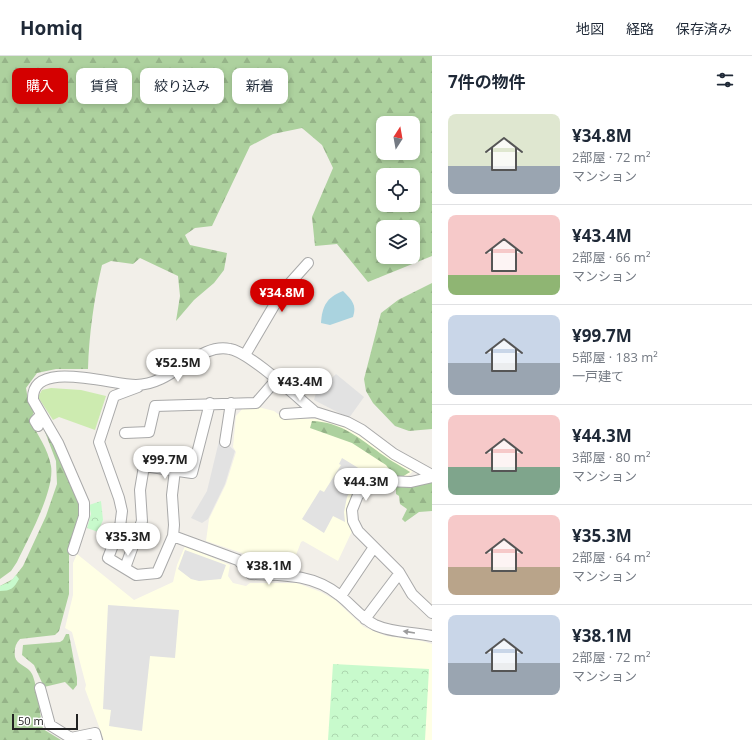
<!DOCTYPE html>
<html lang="ja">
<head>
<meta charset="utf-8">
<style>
	body { margin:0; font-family:"Open Sans","Noto Sans JP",sans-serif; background:#f6f6f7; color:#1f2937; height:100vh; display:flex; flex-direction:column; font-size:15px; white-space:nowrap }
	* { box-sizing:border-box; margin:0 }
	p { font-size:13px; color:#747a83 }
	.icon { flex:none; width:22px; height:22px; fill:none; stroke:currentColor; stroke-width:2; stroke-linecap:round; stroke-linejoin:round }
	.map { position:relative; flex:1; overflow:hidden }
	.sheet { display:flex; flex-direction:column; background:#fff; width:320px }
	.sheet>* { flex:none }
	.guide { position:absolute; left:12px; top:12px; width:360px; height:36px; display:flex; gap:8px }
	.needle { width:26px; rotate:11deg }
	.buttons { position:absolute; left:376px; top:60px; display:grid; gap:8px }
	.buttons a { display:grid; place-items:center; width:44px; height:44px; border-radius:8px; background:#fff; box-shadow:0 2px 6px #0003; font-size:20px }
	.scale { position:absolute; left:12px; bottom:10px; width:66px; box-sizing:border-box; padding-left:4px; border:2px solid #222; border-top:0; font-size:11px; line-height:14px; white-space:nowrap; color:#222; -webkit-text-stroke:3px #fff; paint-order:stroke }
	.price { position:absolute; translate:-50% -34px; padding:0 9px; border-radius:14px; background:#fff; color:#222; font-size:13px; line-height:26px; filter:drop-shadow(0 1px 2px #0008) }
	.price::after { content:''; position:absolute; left:50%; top:24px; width:12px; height:9px; margin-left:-6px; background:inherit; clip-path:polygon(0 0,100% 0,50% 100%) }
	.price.on { background:#d40000; color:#fff }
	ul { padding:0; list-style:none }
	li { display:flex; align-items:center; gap:12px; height:100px; padding:0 16px }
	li+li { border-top:1px solid #e0e1e3 }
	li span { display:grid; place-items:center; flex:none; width:112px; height:80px; border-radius:8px; color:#555 }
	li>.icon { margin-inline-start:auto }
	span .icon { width:48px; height:48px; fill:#fffc; stroke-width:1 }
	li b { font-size:17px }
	h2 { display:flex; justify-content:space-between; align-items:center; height:48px; padding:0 16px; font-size:17px }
	.chip { padding:0 14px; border-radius:8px; background:#fff; box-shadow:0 2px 6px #0003; font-size:14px; line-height:36px }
	.chip.on { background:#d40000; color:#fff }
	header { display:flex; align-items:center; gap:24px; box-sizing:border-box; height:56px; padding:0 20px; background:#fff; border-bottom:1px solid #e0e1e3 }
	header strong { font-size:19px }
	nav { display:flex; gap:22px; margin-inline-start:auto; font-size:14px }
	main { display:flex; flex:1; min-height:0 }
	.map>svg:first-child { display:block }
	.education { fill:#ffffe5 }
	.grass { fill:#cdebb0 }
	.forest { fill:url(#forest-firs); fill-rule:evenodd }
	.park { fill:url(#park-crowns) }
	.parking { fill:#e2e2e2 }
	.water { fill:#aad3df }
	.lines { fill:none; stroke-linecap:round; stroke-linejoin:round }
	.minor-casing { stroke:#a9a9a9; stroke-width:12 }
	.minor { stroke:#fff; stroke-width:10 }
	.oneway { fill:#9c9c9c }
</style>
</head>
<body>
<header>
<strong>Homiq</strong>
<nav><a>地図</a><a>経路</a><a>保存済み</a></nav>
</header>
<main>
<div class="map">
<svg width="432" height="684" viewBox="0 0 432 684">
	<defs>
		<pattern id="forest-firs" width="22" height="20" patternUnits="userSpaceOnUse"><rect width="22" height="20" fill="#add19e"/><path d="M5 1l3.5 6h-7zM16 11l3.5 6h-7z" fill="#95b388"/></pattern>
		<pattern id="park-crowns" width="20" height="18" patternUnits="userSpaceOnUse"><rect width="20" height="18" fill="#c8facc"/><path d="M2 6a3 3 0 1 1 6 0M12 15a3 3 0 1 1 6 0" fill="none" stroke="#acd6af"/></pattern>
	</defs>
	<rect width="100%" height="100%" fill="#f2efe9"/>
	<path class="education" d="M245 350 258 351 274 355 285 363H317L344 370 413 415 407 421 385 420 372 422 356 433 349 450 353 473 338 505 303 485 301 486 291 512 263 509 251 505 242 497 206 485 209 463 226 428 236 396 233 391 236 360Z
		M185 490 230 509 228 520 233 527 246 530 250 527H297L321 536 335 544 364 571 386 580 422 585 432 588V684H104L85 633 86 629 72 576 65 572 73 539V507L77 498 134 544 173 526 177 509Z"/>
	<path class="grass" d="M51 332 81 334 106 340 95 374 59 361 53 364 38 341 42 334Z"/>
	<path class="forest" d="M0 0H432V200L368 226 337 188 315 190 312 161 333 112 322 89 302 72 273 78 250 90 212 170 195 172 185 179 190 189 227 197 224 214 214 227 194 244 176 265 180 240 178 220 140 202 133 208 111 205 102 209C94 243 89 278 88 313H56L37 317 26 332 28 344 34 356 30 365C38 379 48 393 51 410 55 434 28 483 17 506L11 515 0 523ZM383 67H413V97H383ZM383 119H413V149H383ZM383 171H413V201H383Z
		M432 227V373L409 375 395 370 373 347 366 335 364 323 381 257 398 244Z
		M312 365C339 366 355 379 376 394 386 402 399 409 410 416L402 421 393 419 386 409 352 387 310 372Z
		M42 368 65 410 81 454 69 494V538L59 575 55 579 20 583C15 588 14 594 15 601 17 609 28 610 32 618 37 628 40 659 43 673L61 684H0V530L13 523 23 510 46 460 57 428 56 405Z
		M429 425 432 427V455L419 456 405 466 402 463 407 453 400 448 399 440 396 438V430Z
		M66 578H69L77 622V629L73 634 65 626 44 631 34 609 22 599 23 589 60 586 63 584Z"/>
	<path class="park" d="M101 445 103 464 98 476 87 472 91 458 89 449Z
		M16 519 19 523C14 532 11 535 0 535V530L10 526Z
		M333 608 429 613 425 684H328Z"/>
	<path class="parking" d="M336 318 364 341 349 362 314 344 316 337Z
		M219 385 225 386 235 395 225 428 208 463 202 467 191 462 207 435Z
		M342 402 360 413 364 422 352 432 347 441 344 456 345 466 333 460 324 477 302 463 320 434 324 436 341 409 339 408Z
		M185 494 226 509 221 523 199 525 191 523 178 513Z
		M108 549 179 554 175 602 150 600 142 675 109 670 111 654 103 653Z"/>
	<path class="water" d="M343 235C352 244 357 249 353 261L330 269 321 267C322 250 327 241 343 235Z"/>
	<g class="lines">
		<defs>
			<path id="minor" d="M245 299 282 236 308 207
				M138 331 114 340 99 386 119 442 122 455 120 471 108 502 136 519 157 517 173 480 174 469 172 439 175 414
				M285 358 315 356 347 366 362 374 394 398 432 419
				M38 370 35 365 40 360
				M125 377 149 376 155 350 256 347 276 324
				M225 386 231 347
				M432 421 411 426 386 425 370 428 358 439 352 454 353 465 358 475 399 516 412 538 432 557
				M173 480 238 504 251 518C283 519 313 518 339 539 351 548 361 562 375 569 392 577 414 576 432 580
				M73 494 84 460V447L58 387 33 344C31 302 111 329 136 329 173 329 198 286 230 293 249 296 298 342 315 356
				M125 512 142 465 140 434 144 410 192 417 210 347
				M341 540 374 491
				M365 563 399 518
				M40 632 50 669 71 682 95 677 97 684"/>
		</defs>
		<use href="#minor" class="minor-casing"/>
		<use href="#minor" class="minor"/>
	</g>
	<defs><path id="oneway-solid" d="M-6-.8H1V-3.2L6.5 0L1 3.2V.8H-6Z"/></defs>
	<use class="oneway" href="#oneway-solid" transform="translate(409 576) rotate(-171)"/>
</svg>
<div class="buttons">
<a><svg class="needle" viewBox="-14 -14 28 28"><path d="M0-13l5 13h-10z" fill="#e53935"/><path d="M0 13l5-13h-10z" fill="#747a83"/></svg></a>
<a><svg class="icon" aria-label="locate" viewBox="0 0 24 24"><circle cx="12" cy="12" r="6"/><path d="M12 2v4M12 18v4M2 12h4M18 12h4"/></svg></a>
<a><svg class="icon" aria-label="layers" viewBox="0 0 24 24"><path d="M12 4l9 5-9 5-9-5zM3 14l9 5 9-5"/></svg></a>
</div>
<div class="scale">50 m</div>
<b class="price on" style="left:282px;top:257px">¥34.8M</b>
<b class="price" style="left:178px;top:327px">¥52.5M</b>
<b class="price" style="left:300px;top:346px">¥43.4M</b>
<b class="price" style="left:165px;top:424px">¥99.7M</b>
<b class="price" style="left:366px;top:446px">¥44.3M</b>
<b class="price" style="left:128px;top:501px">¥35.3M</b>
<b class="price" style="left:269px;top:530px">¥38.1M</b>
<div class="guide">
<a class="chip on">購入</a>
<a class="chip">賃貸</a>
<a class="chip">絞り込み</a>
<a class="chip">新着</a>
</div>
</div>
<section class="sheet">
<h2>7件の物件<svg class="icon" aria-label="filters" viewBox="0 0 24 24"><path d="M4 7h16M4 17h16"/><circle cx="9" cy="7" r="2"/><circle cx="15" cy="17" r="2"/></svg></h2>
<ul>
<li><span style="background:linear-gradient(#dfe7d0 65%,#9aa5b1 0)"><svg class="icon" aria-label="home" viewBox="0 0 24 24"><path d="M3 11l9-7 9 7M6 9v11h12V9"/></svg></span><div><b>¥34.8M</b><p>2部屋 · 72 m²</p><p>マンション</p></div></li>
<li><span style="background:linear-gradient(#f6c9c9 75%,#8fb573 0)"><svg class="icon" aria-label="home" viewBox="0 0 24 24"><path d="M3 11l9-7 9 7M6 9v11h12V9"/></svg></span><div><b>¥43.4M</b><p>2部屋 · 66 m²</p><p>マンション</p></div></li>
<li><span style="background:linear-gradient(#c9d6e8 60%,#9aa5b1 0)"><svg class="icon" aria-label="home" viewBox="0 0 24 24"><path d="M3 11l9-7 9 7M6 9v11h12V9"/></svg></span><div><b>¥99.7M</b><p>5部屋 · 183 m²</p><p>一戸建て</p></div></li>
<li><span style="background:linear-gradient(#f6c9c9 65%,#7fa58c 0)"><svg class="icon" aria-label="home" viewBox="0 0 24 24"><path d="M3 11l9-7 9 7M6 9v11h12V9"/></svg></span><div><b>¥44.3M</b><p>3部屋 · 80 m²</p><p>マンション</p></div></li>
<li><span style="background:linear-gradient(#f6c9c9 65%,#b9a48a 0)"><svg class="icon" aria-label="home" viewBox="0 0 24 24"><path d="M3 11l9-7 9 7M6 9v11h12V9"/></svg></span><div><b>¥35.3M</b><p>2部屋 · 64 m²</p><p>マンション</p></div></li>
<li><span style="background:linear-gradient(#c9d6e8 60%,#9aa5b1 0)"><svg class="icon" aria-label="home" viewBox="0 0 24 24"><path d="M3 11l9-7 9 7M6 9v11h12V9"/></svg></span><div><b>¥38.1M</b><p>2部屋 · 72 m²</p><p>マンション</p></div></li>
</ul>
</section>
</main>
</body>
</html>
